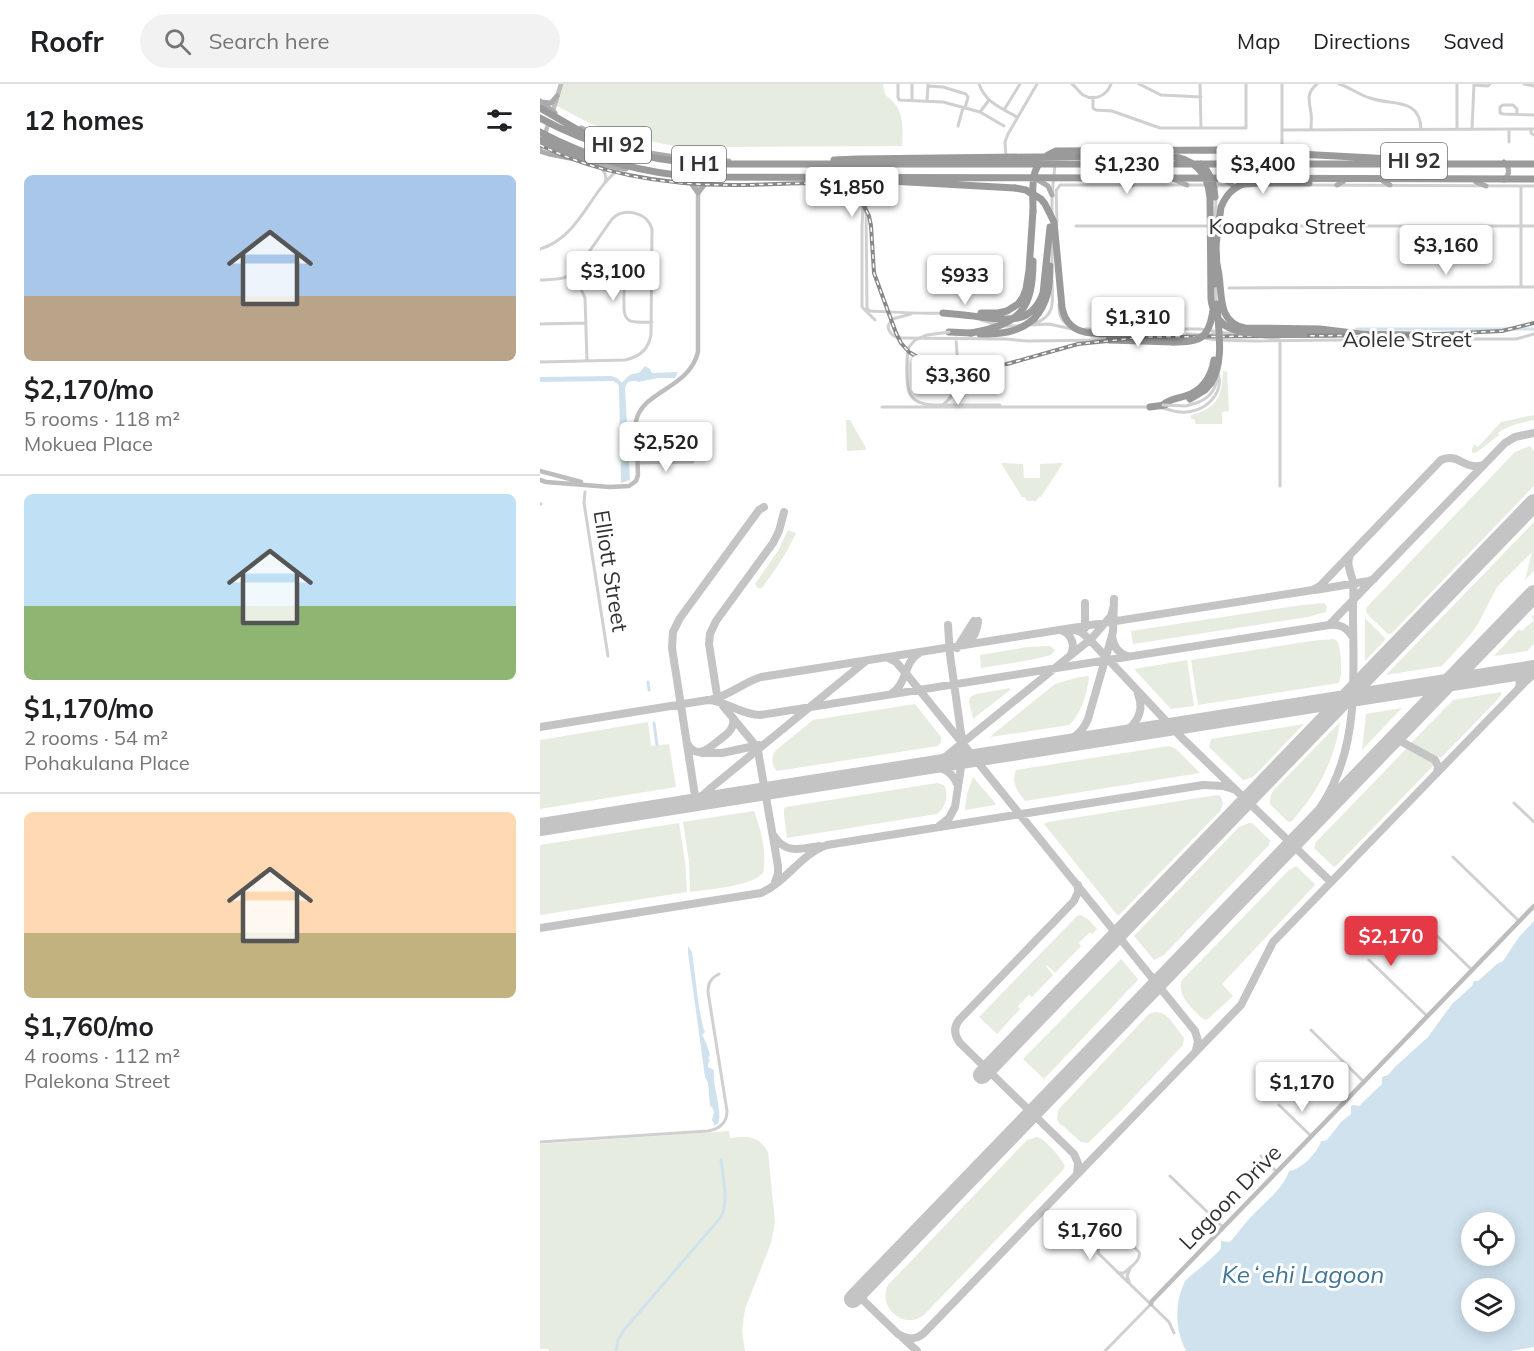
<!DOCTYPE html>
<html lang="en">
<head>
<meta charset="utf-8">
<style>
	body { margin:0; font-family:Mulish,sans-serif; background:#f2f2f2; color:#202124; height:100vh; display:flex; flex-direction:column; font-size:22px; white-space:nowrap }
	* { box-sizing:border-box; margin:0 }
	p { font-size:20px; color:#757577 }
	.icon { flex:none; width:33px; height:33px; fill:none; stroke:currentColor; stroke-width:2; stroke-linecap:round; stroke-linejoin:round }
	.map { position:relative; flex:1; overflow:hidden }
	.sheet { display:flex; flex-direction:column; background:#fff; width:540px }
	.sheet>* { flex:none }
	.tools { position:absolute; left:921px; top:1128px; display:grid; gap:12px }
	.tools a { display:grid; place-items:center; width:54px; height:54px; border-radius:50%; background:#fff; box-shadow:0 3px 15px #0003; font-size:30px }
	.price { position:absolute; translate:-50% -51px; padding:0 14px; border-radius:6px; background:#fff; color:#222; font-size:20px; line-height:39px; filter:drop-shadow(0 2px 3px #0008) }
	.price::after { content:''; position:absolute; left:50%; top:36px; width:18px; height:14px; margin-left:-9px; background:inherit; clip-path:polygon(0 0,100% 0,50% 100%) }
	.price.on { background:#e63946; color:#fff }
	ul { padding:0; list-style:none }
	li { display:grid; align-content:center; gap:12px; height:318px; padding:0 24px }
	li+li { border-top:2px solid #e0e0e0 }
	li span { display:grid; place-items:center; height:186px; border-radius:9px; color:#555 }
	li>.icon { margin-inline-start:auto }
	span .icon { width:108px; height:108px; fill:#fffc; stroke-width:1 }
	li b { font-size:26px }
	h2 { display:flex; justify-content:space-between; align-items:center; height:72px; padding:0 24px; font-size:26px }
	header { display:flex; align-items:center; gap:36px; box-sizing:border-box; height:84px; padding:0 30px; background:#fff; border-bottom:2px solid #e0e0e0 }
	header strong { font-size:28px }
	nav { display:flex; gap:33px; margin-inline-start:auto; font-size:21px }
	.search { width:420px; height:54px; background:#f2f2f2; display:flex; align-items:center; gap:15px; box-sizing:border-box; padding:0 21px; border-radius:33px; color:#757577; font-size:22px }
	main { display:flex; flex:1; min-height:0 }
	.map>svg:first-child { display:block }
	.green { fill:#e6ecdf }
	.water { fill:#cfe2ee; fill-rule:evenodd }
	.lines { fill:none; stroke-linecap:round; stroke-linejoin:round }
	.canal { stroke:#cfe2ee; stroke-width:3 }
	.taxiway { stroke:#c4c4c4; stroke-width:8 }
	.runway { stroke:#c4c4c4; stroke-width:18 }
	.street { stroke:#d0d0d0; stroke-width:3 }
	.secondary { stroke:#bdbdbd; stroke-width:4.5 }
	.primary { stroke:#ababab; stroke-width:5 }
	.highway { stroke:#9a9a9a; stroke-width:7 }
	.rail-casing { stroke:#888; stroke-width:4 }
	.rail { stroke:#fff; stroke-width:1.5; stroke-dasharray:4.5; stroke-linecap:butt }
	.street-bridge { stroke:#d0d0d0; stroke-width:3 }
	.highway-bridge { stroke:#9a9a9a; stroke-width:7 }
	.labels { text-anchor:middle; stroke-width:6; stroke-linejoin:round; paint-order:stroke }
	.shield { fill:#fff; stroke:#707070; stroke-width:1.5 }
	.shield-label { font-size:21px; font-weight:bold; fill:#333 }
	.street-label { font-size:22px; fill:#333; stroke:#fff }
	.water-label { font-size:24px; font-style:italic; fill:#3f7597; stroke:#fff }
</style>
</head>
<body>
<header>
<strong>Roofr</strong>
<div class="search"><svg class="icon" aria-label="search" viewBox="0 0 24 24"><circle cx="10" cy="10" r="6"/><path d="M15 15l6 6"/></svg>Search here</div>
<nav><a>Map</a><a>Directions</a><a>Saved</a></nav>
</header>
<main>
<section class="sheet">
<h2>12 homes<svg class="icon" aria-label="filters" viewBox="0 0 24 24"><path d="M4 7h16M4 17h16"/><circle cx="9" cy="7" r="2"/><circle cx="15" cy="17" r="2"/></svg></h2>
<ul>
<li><span style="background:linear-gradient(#a9c7e8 65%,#b9a48a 0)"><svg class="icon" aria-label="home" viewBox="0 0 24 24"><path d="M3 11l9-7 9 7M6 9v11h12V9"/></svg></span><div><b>$2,170/mo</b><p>5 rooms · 118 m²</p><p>Mokuea Place</p></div></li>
<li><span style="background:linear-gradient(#bfe0f5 60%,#8fb573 0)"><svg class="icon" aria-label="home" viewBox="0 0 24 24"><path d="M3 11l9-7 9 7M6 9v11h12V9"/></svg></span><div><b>$1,170/mo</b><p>2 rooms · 54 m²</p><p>Pohakulana Place</p></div></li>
<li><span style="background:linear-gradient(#ffd9b3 65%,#c2b280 0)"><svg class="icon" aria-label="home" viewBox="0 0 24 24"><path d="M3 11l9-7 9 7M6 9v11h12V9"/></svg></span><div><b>$1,760/mo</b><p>4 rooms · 112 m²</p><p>Palekona Street</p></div></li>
</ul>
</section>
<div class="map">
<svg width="994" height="1267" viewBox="0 0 994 1267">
	<rect width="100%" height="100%" fill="#fff"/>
	<path class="green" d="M21 0H343C345 16 347 9 355 20 364 31 363 49 362 62L182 63 134 62 96 54 51 40 15 21Z
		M683 287 687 288 689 327 682 328V340H655V336L651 335V331C678 324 682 312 683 287Z
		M994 331V336C981 339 969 341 958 349L959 351 937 368 934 369 932 368V365L934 361 938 363 961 338Z
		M306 336H310L326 364 325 366 307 367Z
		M990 362 994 367V402L851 550H848L827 530 826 525 827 523 975 368Z
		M461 379 483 380 484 394H500V380L523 379 501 413H499L496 417H487L485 413H482Z
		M994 438V487L985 496 992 468 957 503 939 538 931 550 902 582 846 591Z
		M248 446 256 449C247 469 235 486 222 504H218L215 500 238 467Z
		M784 519 787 523 786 528 768 533 593 560 591 547 762 521Z
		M994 531V560L987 567 954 572 979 545 982 547 994 536 991 533Z
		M825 534 845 554V556L825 577Z
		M794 555 798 558C801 571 803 586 799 599L658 621 651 576 771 557Z
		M510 562 515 566 511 571 490 576 441 584 440 571 488 563Z
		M647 576 654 622 631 625 594 585Z
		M549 592C548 607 541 631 529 641L451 653 452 651 515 600 539 593Z
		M470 604V606L433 635 429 618 430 613 436 610Z
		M961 608V612L902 673H895L870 660 913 616Z
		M375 620 401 653V658L398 662 237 687C232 683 231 673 235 667L273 636Z
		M862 624 822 666 826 630Z
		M108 638 111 662 129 660 136 703 0 725V656Z
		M800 638C795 676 777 709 752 737L748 738 730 720V715L732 708Z
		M764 640 713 693 703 696 669 663 671 655Z
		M629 662 636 665 660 689 485 717C477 706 471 700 476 686Z
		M867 664 892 677 894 679 893 682 798 780 794 783 774 764 776 758Z
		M433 693 456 720 455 721 425 726 427 710Z
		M397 699 404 701C409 712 406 722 397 730L247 754 244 731V725L246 723Z
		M677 711 678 712 680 711 683 719 681 726 578 832 504 740 508 738Z
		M214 727C221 745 227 770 223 789 209 803 170 805 150 808L149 777 143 738Z
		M139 739 145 777 147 808 0 831V761Z
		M709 739H712L730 756 729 761 624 871 614 876 594 852 699 743Z
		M756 782 775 800 774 802 682 900 693 912 669 934 666 936 663 935C653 925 636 911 642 896L749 786Z
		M541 831 549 836 557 845 552 850 550 848 539 859 541 862 515 889 507 881 506 882 513 891 492 913 489 911 478 922 480 925 457 950 439 933 537 832Z
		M581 875 598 895 597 897 504 995 483 975Z
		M615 928 622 929 629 934 644 954 643 961 578 1030 548 1059 541 1058 522 1041 521 1042 517 1035 518 1026 609 930Z
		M189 1047 190 1054C208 1052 218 1051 228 1068L235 1138 231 1159 205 1225 202 1247 205 1267H9L8 1265H0V1060Z
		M497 1053C505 1055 520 1072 525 1082L523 1086 384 1231C364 1247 337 1223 348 1201L487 1056Z"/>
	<path class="water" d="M105 282 110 285 112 289 138 288 135 294H118L98 298 97 297H91L87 299 85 304 90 396 81 399 79 303 78 300 73 297 0 298V293L71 292 77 294 82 299C86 293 91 289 99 289Z
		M994 837V1263L971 1267H646C636 1248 634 1223 643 1202 644 1199 645 1196 648 1194 658 1186 670 1176 680 1166L681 1163V1157L689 1158 692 1156C698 1149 703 1141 710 1134 724 1118 742 1107 749 1087 761 1086 778 1068 781 1057H784L787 1056 801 1038 811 1030V1022L813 1021 819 1022 842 1000V993L848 991 856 982 888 953 912 920 932 902 934 897H938L957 880 963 877 979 853ZM964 1138V1172H932V1138ZM932 1204H964V1238H932Z
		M148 862 152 868 159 923 163 943 165 948 162 951C166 957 168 964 170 971L168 974 170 976 168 980V983L174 986C172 1002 183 1027 178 1040L173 1042 174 1040 172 1036 174 1028 172 1023 170 1022 168 999 165 993 148 869Z"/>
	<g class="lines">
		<path class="canal" d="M817 245H994
			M108 598 109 606
			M114 639 117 661
			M76 1267 78 1256 84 1246 181 1133C189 1117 183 1094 181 1076"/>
		<path class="taxiway" d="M775 506 829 497 834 495
			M789 541C800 540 806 543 812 552
			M545 544V519
			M531 545 541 548 550 556 642 654 791 798
			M521 546C532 550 536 562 530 572
			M572 552C573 562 578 569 587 572
			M425 561C434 555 437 547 438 537
			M417 564 434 537
			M348 574 356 578 364 587 655 947 658 957 656 966
			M954 592 970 590 976 591 980 597 979 604
			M351 610C368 599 363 579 379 569
			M173 615C190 611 204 598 221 593L773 506 780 502 901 376C919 368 924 387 943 381
			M0 643 168 616C186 617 202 631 220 631L789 541 965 359 975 353 994 349
			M575 652C593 646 606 630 598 610
			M855 654 895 676 898 682 897 689
			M147 659C156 676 168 665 178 657 183 653 190 649 192 643 194 639 193 638 193 634
			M515 661C531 657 542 650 548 635L573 548 574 515
			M162 669H182L219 661
			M385 682 397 678 405 673 552 554 571 532 574 521
			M389 682C402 683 412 687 417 700
			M156 718 132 564 133 548 140 534 219 426 224 423
			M156 718 172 703 326 577
			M399 742 409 734 415 723 423 670V663L410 571 408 541
			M234 752C245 770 261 765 279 762
			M757 755C771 738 784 721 793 701 819 646 813 584 813 525 813 516 814 506 813 498 811 488 806 481 810 471
			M235 798 238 790V782L218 667 216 662 183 622 177 611 169 560 170 550 176 537 233 459 239 447 244 428
			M0 844 221 809C246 798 261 770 287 761L663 701 683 702 696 706
			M537 1090 538 1079 534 1070 420 959C414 951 413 943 420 935L534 817 538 808V801
			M326 1201 322 1210 324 1217 358 1250C368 1256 376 1256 384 1249L701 921 733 858 985 598 994 590
			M362 1253 377 1267"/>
		<path class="runway" d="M0 743 994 585
			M442 991 994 419
			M313 1215 994 510"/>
		<path class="street" d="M358 0V13L359 16 403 18 440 28 449 16
			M372 0V16
			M439 0C446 19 460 23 477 33
			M532 0C536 3 539 8 543 11 555 18 567 11 571 0
			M599 0 621 11 661 13
			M660 0 661 44
			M742 0V63
			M799 0C810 3 819 11 830 14 852 22 880 13 881 45
			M917 0V45
			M984 0 994 2
			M934 1 948 2 950 0
			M388 2 403 3 426 10 428 13 425 24
			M553 13V24L556 26 572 27 620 44H706V0
			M387 17 388 1
			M464 26 480 0
			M440 28 464 42
			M977 30V25L973 21H963L960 23V29L963 30 994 31
			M418 42 423 24
			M771 45C771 40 772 34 771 29 769 17 766 9 777 0
			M932 45 934 0
			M991 45V49L994 51
			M742 46 994 45
			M969 46V58
			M466 74 465 58 468 50 497 0
			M324 80 325 119 326 123 327 224 330 227C354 228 378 230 402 229
			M58 81C63 85 68 92 65 98
			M741 93 742 70
			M676 101H691
			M769 101 994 102
			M677 103V80
			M981 103V203
			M516 106 517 138
			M516 107 520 101H667
			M325 119 323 123 322 142V223L335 236
			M512 130V111L515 80
			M536 142H668
			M678 142H994
			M675 145 676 113
			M512 155V181
			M0 165C40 153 49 108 79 85
			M31 191 41 205 45 214 47 277
			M0 196C14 195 27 197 37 185L72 135C84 123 107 128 112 145L111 250C109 265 100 273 85 276L0 278
			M111 197H93L86 200C83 207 84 213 84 220 83 242 94 238 112 238
			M676 200V220
			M689 204 994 203
			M519 220C519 230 520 236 529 242
			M371 230 352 235 348 242C349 250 355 254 362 254L466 255 487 257 570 256
			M441 236 458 241
			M496 239C517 230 512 216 512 197
			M0 240 46 239
			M491 241 509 240 532 245
			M464 242H479
			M545 245H660L699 251
			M647 250 671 251 675 248
			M624 251 657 253
			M724 253 738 255
			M663 254 677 256 714 257 890 255
			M921 255H976L994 250
			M375 256C373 259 371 260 369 263 366 272 366 303 370 310 375 319 385 321 395 321
			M740 256V402
			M659 318C670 313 676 306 677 294
			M404 320C423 306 417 275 416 254
			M342 323H609
			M622 324C628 325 634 328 641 328 663 330 687 310 677 286
			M98 379 153 378
			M45 408 44 419 68 572
			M0 420H1
			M974 719 994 738
			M913 773 979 837
			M894 849 932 886
			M829 876 887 932
			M771 946 824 998
			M739 1021 771 1052
			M0 1058 168 1047C179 1045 187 1039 187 1027L168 908C168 899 171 894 179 890
			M721 1072 737 1088
			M630 1092 683 1143
			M590 1185 587 1192 590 1200
			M578 1189H584C590 1183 602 1176 599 1168L579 1148 575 1147 559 1162 558 1169 629 1238 634 1249
			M565 1267 610 1221"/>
		<path class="secondary" d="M12 30 21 0
			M0 64 9 38
			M0 387 41 398
			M0 396 6 398 70 403 89 402 96 397 98 391 96 337C103 306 149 305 158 268V79
			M611 1220 612 1217 994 822"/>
		<path class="primary" d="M0 17 15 29
			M1 18 11 19 17 12
			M41 44C86 70 138 75 189 77
			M0 67 9 70 86 85
			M725 78 732 74 742 64 748 72 759 78
			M142 94 151 99 158 109 165 100 173 96
			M308 95 316 99 325 111
			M498 96 508 102 512 111
			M582 96 592 101
			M635 96 647 101
			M684 96 692 101
			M964 96C970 90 970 84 964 78
			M843 97 850 101
			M936 98 946 102
			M797 101 804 97
			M325 111 331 100 339 96"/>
		<path class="highway" d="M574 72 625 71
			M703 100 721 99
			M475 104 486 106 495 112
			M676 161 677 185
			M677 181C684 204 674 238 705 244L780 245 821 250
			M403 229C415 230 428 231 440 233 467 236 492 241 503 209L510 143
			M441 229H458L467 227 478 220 483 213 486 205 489 186 493 127
			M494 235C508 219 510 203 510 182
			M409 248 431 249
			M576 250 625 251
			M764 250H794
			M817 250 876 251 920 255
			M569 256 633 258
			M650 315 665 306 671 299
			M623 321C629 315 637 315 645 312 662 307 671 293 674 276
			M610 323 625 321"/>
		<defs>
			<path id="rail" d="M0 61C61 91 126 101 193 101 222 101 251 99 281 99L293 101 306 106 317 114 324 122 329 132 331 142 334 189 356 249 361 259 369 268 379 274 391 279 405 281 467 280 538 260 606 253 877 251 962 247 994 239"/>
		</defs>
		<use href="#rail" class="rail-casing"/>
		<use href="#rail" class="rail"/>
		<path class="street-bridge" d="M375 256 387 251 409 248
			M396 321H460
			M623 321 646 322 659 318"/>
		<path class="highway-bridge" d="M0 24 45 50
			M0 34C51 62 106 76 164 80H994
			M0 48C51 75 104 90 161 93L994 95
			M0 56 29 69 51 75
			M625 71C652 74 668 86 670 114L671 215C675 247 699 249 725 250 738 250 751 250 764 250
			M294 76 317 75 574 72
			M661 80C671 89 674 100 675 113
			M350 97 475 104
			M721 99H769
			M491 109 501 115 505 120 514 138 522 223C527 252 552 250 576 250
			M493 127C493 102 488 78 516 67L682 66 871 76
			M676 161 681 123C686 112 691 105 703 100
			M675 200 677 181
			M431 249C479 240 493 227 493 177
			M440 250C461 250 477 249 494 235
			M633 258C660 258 669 255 673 226
			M671 299C685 277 678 245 677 220"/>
	</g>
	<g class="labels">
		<g class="shield">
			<rect x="45" y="43" width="66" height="36" rx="4.5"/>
			<rect x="841" y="59" width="66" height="36" rx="4.5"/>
			<rect x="132" y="62" width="54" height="36" rx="4.5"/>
		</g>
		<g class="shield-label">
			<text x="78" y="68">HI 92</text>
			<text x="874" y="84">HI 92</text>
			<text x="159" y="87">I H1</text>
		</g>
		<g class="street-label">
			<text x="747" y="150">Koapaka Street</text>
			<text x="867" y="263">Aolele Street</text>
			<text transform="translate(71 487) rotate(81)" y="8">Elliott Street</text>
			<text transform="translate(690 1113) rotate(-46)" y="8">Lagoon Drive</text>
		</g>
		<g class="water-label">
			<text x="763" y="1199">Keʻehi Lagoon</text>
		</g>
	</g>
</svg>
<div class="tools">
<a><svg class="icon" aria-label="locate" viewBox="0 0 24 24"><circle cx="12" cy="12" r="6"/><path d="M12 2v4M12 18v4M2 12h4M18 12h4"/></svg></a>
<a><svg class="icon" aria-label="layers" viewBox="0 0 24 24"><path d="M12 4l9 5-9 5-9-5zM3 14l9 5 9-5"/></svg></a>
</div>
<b class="price" style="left:587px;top:111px">$1,230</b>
<b class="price" style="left:723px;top:111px">$3,400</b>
<b class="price" style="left:312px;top:134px">$1,850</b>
<b class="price" style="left:906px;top:192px">$3,160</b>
<b class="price" style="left:73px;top:218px">$3,100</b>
<b class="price" style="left:425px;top:222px">$933</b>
<b class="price" style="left:598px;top:264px">$1,310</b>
<b class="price" style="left:418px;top:322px">$3,360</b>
<b class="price" style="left:126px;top:389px">$2,520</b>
<b class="price on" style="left:851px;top:883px">$2,170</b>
<b class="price" style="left:762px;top:1029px">$1,170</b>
<b class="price" style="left:550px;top:1177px">$1,760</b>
</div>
</main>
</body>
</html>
